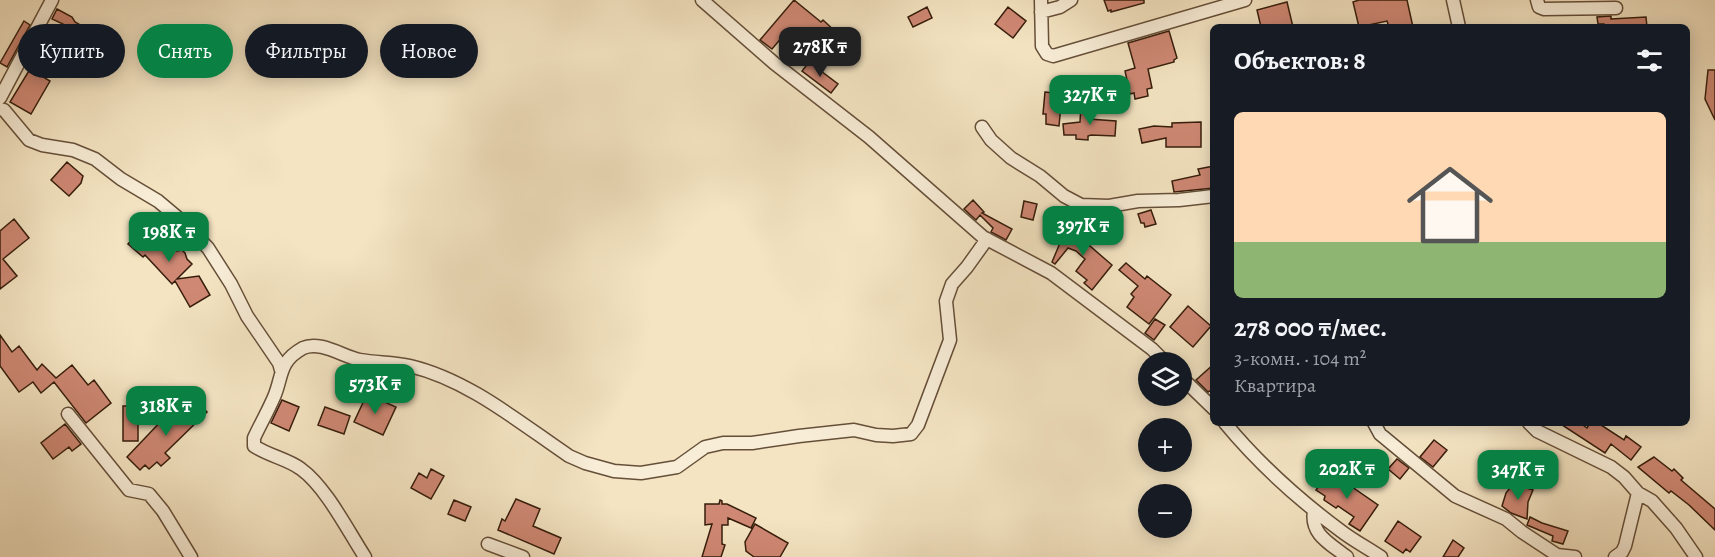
<!DOCTYPE html>
<html lang="ru">
<head>
<meta charset="utf-8">
<style>
	body { margin:0; font-family:Alegreya,serif; background:#20242c; color:#f1f3f6; height:100vh; display:flex; flex-direction:column; font-size:22px; white-space:nowrap }
	* { box-sizing:border-box; margin:0 }
	p { font-size:20px; color:#9ea1a6 }
	.icon { flex:none; width:33px; height:33px; fill:none; stroke:currentColor; stroke-width:2; stroke-linecap:round; stroke-linejoin:round }
	.map { position:relative; flex:1; overflow:hidden }
	.drawer { position:absolute; left:1210px; top:24px; width:480px; height:402px; display:flex; flex-direction:column; background:#171b24; border-radius:9px; box-shadow:0 3px 15px #0003 }
	.drawer>* { flex:none }
	.banner { position:absolute; left:18px; top:24px; width:570px; height:54px; display:flex; gap:12px }
	.tools { position:absolute; left:1138px; top:352px; display:grid; gap:12px }
	.tools a { display:grid; place-items:center; width:54px; height:54px; border-radius:50%; background:#171b24; box-shadow:0 3px 15px #0003; font-size:30px }
	.price { position:absolute; translate:-50% -51px; padding:0 14px; border-radius:12px; background:#0b8043; color:#fff; font-size:20px; line-height:39px; filter:drop-shadow(0 2px 3px #0008) }
	.price::after { content:''; position:absolute; left:50%; top:36px; width:18px; height:14px; margin-left:-9px; background:inherit; clip-path:polygon(0 0,100% 0,50% 100%) }
	.price.active { background:#222; color:#fff }
	ul { padding:0; list-style:none }
	li { display:grid; align-content:center; gap:12px; height:318px; padding:0 24px }
	li+li { border-top:2px solid #363941 }
	li span { display:grid; place-items:center; height:186px; border-radius:9px; color:#555 }
	li>.icon { margin-inline-start:auto }
	span .icon { width:108px; height:108px; fill:#fffc; stroke-width:1 }
	li b { font-size:26px }
	h2 { display:flex; justify-content:space-between; align-items:center; height:72px; padding:0 24px; font-size:26px }
	.chip { padding:0 21px; border-radius:27px; background:#171b24; box-shadow:0 3px 15px #0003; font-size:21px; line-height:54px }
	.chip.active { background:#0b8043; color:#fff }
	.map>svg:first-child { display:block }
	.building { fill:#cf8874; stroke:#361d0b; stroke-width:1.5 }
	.lines { fill:none; stroke-linecap:round; stroke-linejoin:round }
	.minor-casing { stroke:#664f39; stroke-width:15 }
	.minor { stroke:#f8edd7; stroke-width:12 }
</style>
</head>
<body>
<div class="map">
<svg width="1715" height="557" viewBox="0 0 1715 557">
	<rect width="100%" height="100%" fill="#f4e4c2"/>
	<filter id="stains"><feTurbulence type="fractalNoise" baseFrequency=".00333" numOctaves="4"/><feColorMatrix values="0 0 0 0 .2 0 0 0 0 .09 0 0 0 0 .02 0 0 0 .5 -.17"/></filter>
	<radialGradient id="worn" r=".72"><stop offset=".6" stop-color="#630" stop-opacity="0"/><stop offset="1" stop-color="#630" stop-opacity=".3"/></radialGradient>
	<path class="building" d="M794 0 821 22 823 20 838 34 825 47 824 46 821 48 800 28 795 34 789 29 772 49 760 40Z
		M1104 0H1144V3L1111 12V10L1108 11Z
		M1359 0H1407L1413 27H1389L1387 21 1359 27 1353 2Z
		M1287 2 1293 27H1261L1257 10Z
		M927 7 932 18 913 27 908 17Z
		M1008 7 1026 21 1013 38 995 24Z
		M57 9 72 17 75 22 94 33 74 64 71 65 65 61 71 49 61 40 59 31 63 24 52 19Z
		M1611 16V19L1646 17 1647 27H1605L1604 24H1598L1597 17Z
		M24 21 30 25 7 67 0 63Z
		M1169 31 1177 58 1174 60V62L1148 69 1152 88 1147 89 1148 96 1135 99 1134 93 1130 94 1125 71 1135 68 1128 43Z
		M809 62 838 84 831 93 802 71Z
		M30 69 50 81 31 114 10 102Z
		M1708 70H1715V120L1705 99Z
		M1045 92 1062 94 1059 126 1046 124V114H1043Z
		M1081 105 1090 106 1089 119 1116 121 1115 136 1091 135 1088 136V140L1076 139V135H1064L1063 124 1080 122Z
		M1201 122V147H1166V138L1142 143 1139 129 1154 126 1172 127V123Z
		M67 162 83 176 81 183 69 196 51 180Z
		M1214 166V188L1174 192 1172 181 1200 175 1198 169Z
		M973 200 984 212 982 213 1012 229 1006 240 991 232 993 228 980 215 976 220 964 209Z
		M1024 201 1037 204 1033 220 1021 217Z
		M1151 210 1156 224 1145 227 1144 223H1141L1138 214Z
		M14 219 29 238 3 259 17 276 0 289V231Z
		M147 223 177 251 182 250 185 253 187 259 192 264 177 279 199 276 210 295 190 307 175 281 172 284 145 255 143 257 128 244Z
		M1059 228 1078 236 1077 238 1083 240 1112 265 1092 290 1084 283 1087 280 1076 271 1085 259 1076 251 1068 248 1055 264 1052 262 1060 243 1053 240Z
		M1126 263 1145 279 1147 276 1171 295 1149 324 1127 307 1134 297 1131 294 1138 286 1119 270Z
		M1188 306 1211 326 1193 347 1170 327Z
		M1155 319 1165 325 1154 340 1145 333Z
		M0 335 12 352 19 346 37 370 42 364 56 378 72 365 88 385 94 380 111 403 86 423 54 382 41 393 33 382 19 392 0 366Z
		M1214 364V388L1208 392 1196 380Z
		M367 394 396 407 383 435 354 422Z
		M193 398 207 412 165 453 170 458 161 466 157 462 149 469 145 465 140 470 127 457 165 417 170 421Z
		M282 400 299 407 289 431 271 423Z
		M123 406H138V441H123Z
		M325 407 350 416 344 434 318 425Z
		M1559 423H1580L1587 428 1590 423H1598L1624 440 1626 436 1641 447 1631 460 1611 444 1605 453Z
		M65 424 81 444 72 451 69 447 53 459 41 443Z
		M1434 440 1447 450 1433 467 1420 457Z
		M1654 457 1672 471 1674 469 1683 478 1681 480 1715 509V530L1689 505 1671 491 1669 493 1638 467Z
		M1397 459 1409 468 1400 479 1388 469Z
		M431 469 444 476 431 499 411 488 419 473 427 478Z
		M1329 471 1378 505 1360 531 1349 524 1354 517 1338 506 1336 508 1324 500 1325 496 1316 490Z
		M1513 484 1533 490 1528 502 1527 519 1511 513 1502 506 1506 493Z
		M516 499 540 509 533 526 561 538 554 554 498 530 502 519 505 521Z
		M454 500 471 507 465 521 448 514Z
		M720 500 722 501V504H727L756 518 751 528 728 518V525H722V544L725 545 721 557H702L712 524 705 525V504H719Z
		M1530 517 1542 523 1568 531 1563 544 1552 541 1553 536 1527 525Z
		M1398 521 1421 537 1410 552 1406 549 1403 553 1385 541Z
		M755 524 788 543 780 557H754L746 551 745 542Z
		M1453 540 1464 548 1458 557H1443Z"/>
	<g class="lines">
		<defs>
			<path id="minor" d="M702 0 774 63 869 137 983 237 1051 273 1152 349 1166 363
				M1041 0 1042 46 1047 54 1053 56 1245 0
				M1453 0 1459 27
				M1537 0 1539 7 1544 9 1616 8
				M1041 12 1060 7 1071 0
				M0 98 52 0
				M0 109 4 110 29 140 42 145 73 150 95 159 121 179 158 201 183 222 208 248 231 284 247 316 279 363 281 370
				M982 127 991 140 1011 158 1040 176 1064 196 1081 205 1109 206 1138 201 1179 200 1214 196
				M1182 378 1214 409
				M68 414 129 490 149 494 163 511 191 557
				M1225 423C1259 464 1299 500 1341 531 1354 541 1368 548 1381 557
				M1374 423 1380 434 1455 496 1506 519 1522 532 1557 555 1575 557
				M1529 423 1537 431 1611 467 1624 477 1638 493 1652 501 1676 528 1696 557
				M1314 511C1310 535 1331 544 1347 557
				M488 544 523 557
				M365 557C348 531 326 487 301 469 288 459 269 456 254 446V438C260 425 268 411 274 397 283 376 278 362 303 348 320 340 344 357 360 360 377 363 394 362 410 366 469 380 520 423 569 456L585 463 614 471 641 473 677 467 705 447 723 443H752L799 436 854 430 876 435 893 436 911 434 918 425 950 340 946 301 952 284 967 267 987 239
				M1615 557 1622 552 1625 546 1638 493"/>
		</defs>
		<use href="#minor" class="minor-casing"/>
		<use href="#minor" class="minor"/>
	</g>
	<rect width="100%" height="100%" filter="url(#stains)"/>
	<rect width="100%" height="100%" fill="url(#worn)"/>
</svg>
<div class="tools">
<a><svg class="icon" aria-label="layers" viewBox="0 0 24 24"><path d="M12 4l9 5-9 5-9-5zM3 14l9 5 9-5"/></svg></a>
<a>+</a>
<a>−</a>
</div>
<b class="price active" style="left:820px;top:78px">278K ₸</b>
<b class="price" style="left:1090px;top:126px">327K ₸</b>
<b class="price" style="left:1083px;top:257px">397K ₸</b>
<b class="price" style="left:169px;top:263px">198K ₸</b>
<b class="price" style="left:375px;top:415px">573K ₸</b>
<b class="price" style="left:166px;top:437px">318K ₸</b>
<b class="price" style="left:1347px;top:500px">202K ₸</b>
<b class="price" style="left:1518px;top:501px">347K ₸</b>
<div class="banner">
<a class="chip">Купить</a>
<a class="chip active">Снять</a>
<a class="chip">Фильтры</a>
<a class="chip">Новое</a>
</div>
<section class="drawer">
<h2>Объектов: 8<svg class="icon" aria-label="filters" viewBox="0 0 24 24"><path d="M4 7h16M4 17h16"/><circle cx="9" cy="7" r="2"/><circle cx="15" cy="17" r="2"/></svg></h2>
<ul>
<li><span style="background:linear-gradient(#ffd9b3 70%,#8fb573 0)"><svg class="icon" aria-label="home" viewBox="0 0 24 24"><path d="M3 11l9-7 9 7M6 9v11h12V9"/></svg></span><div><b>278 000 ₸/мес.</b><p>3-комн. · 104 m²</p><p>Квартира</p></div></li>
</ul>
</section>
</div>
</body>
</html>
